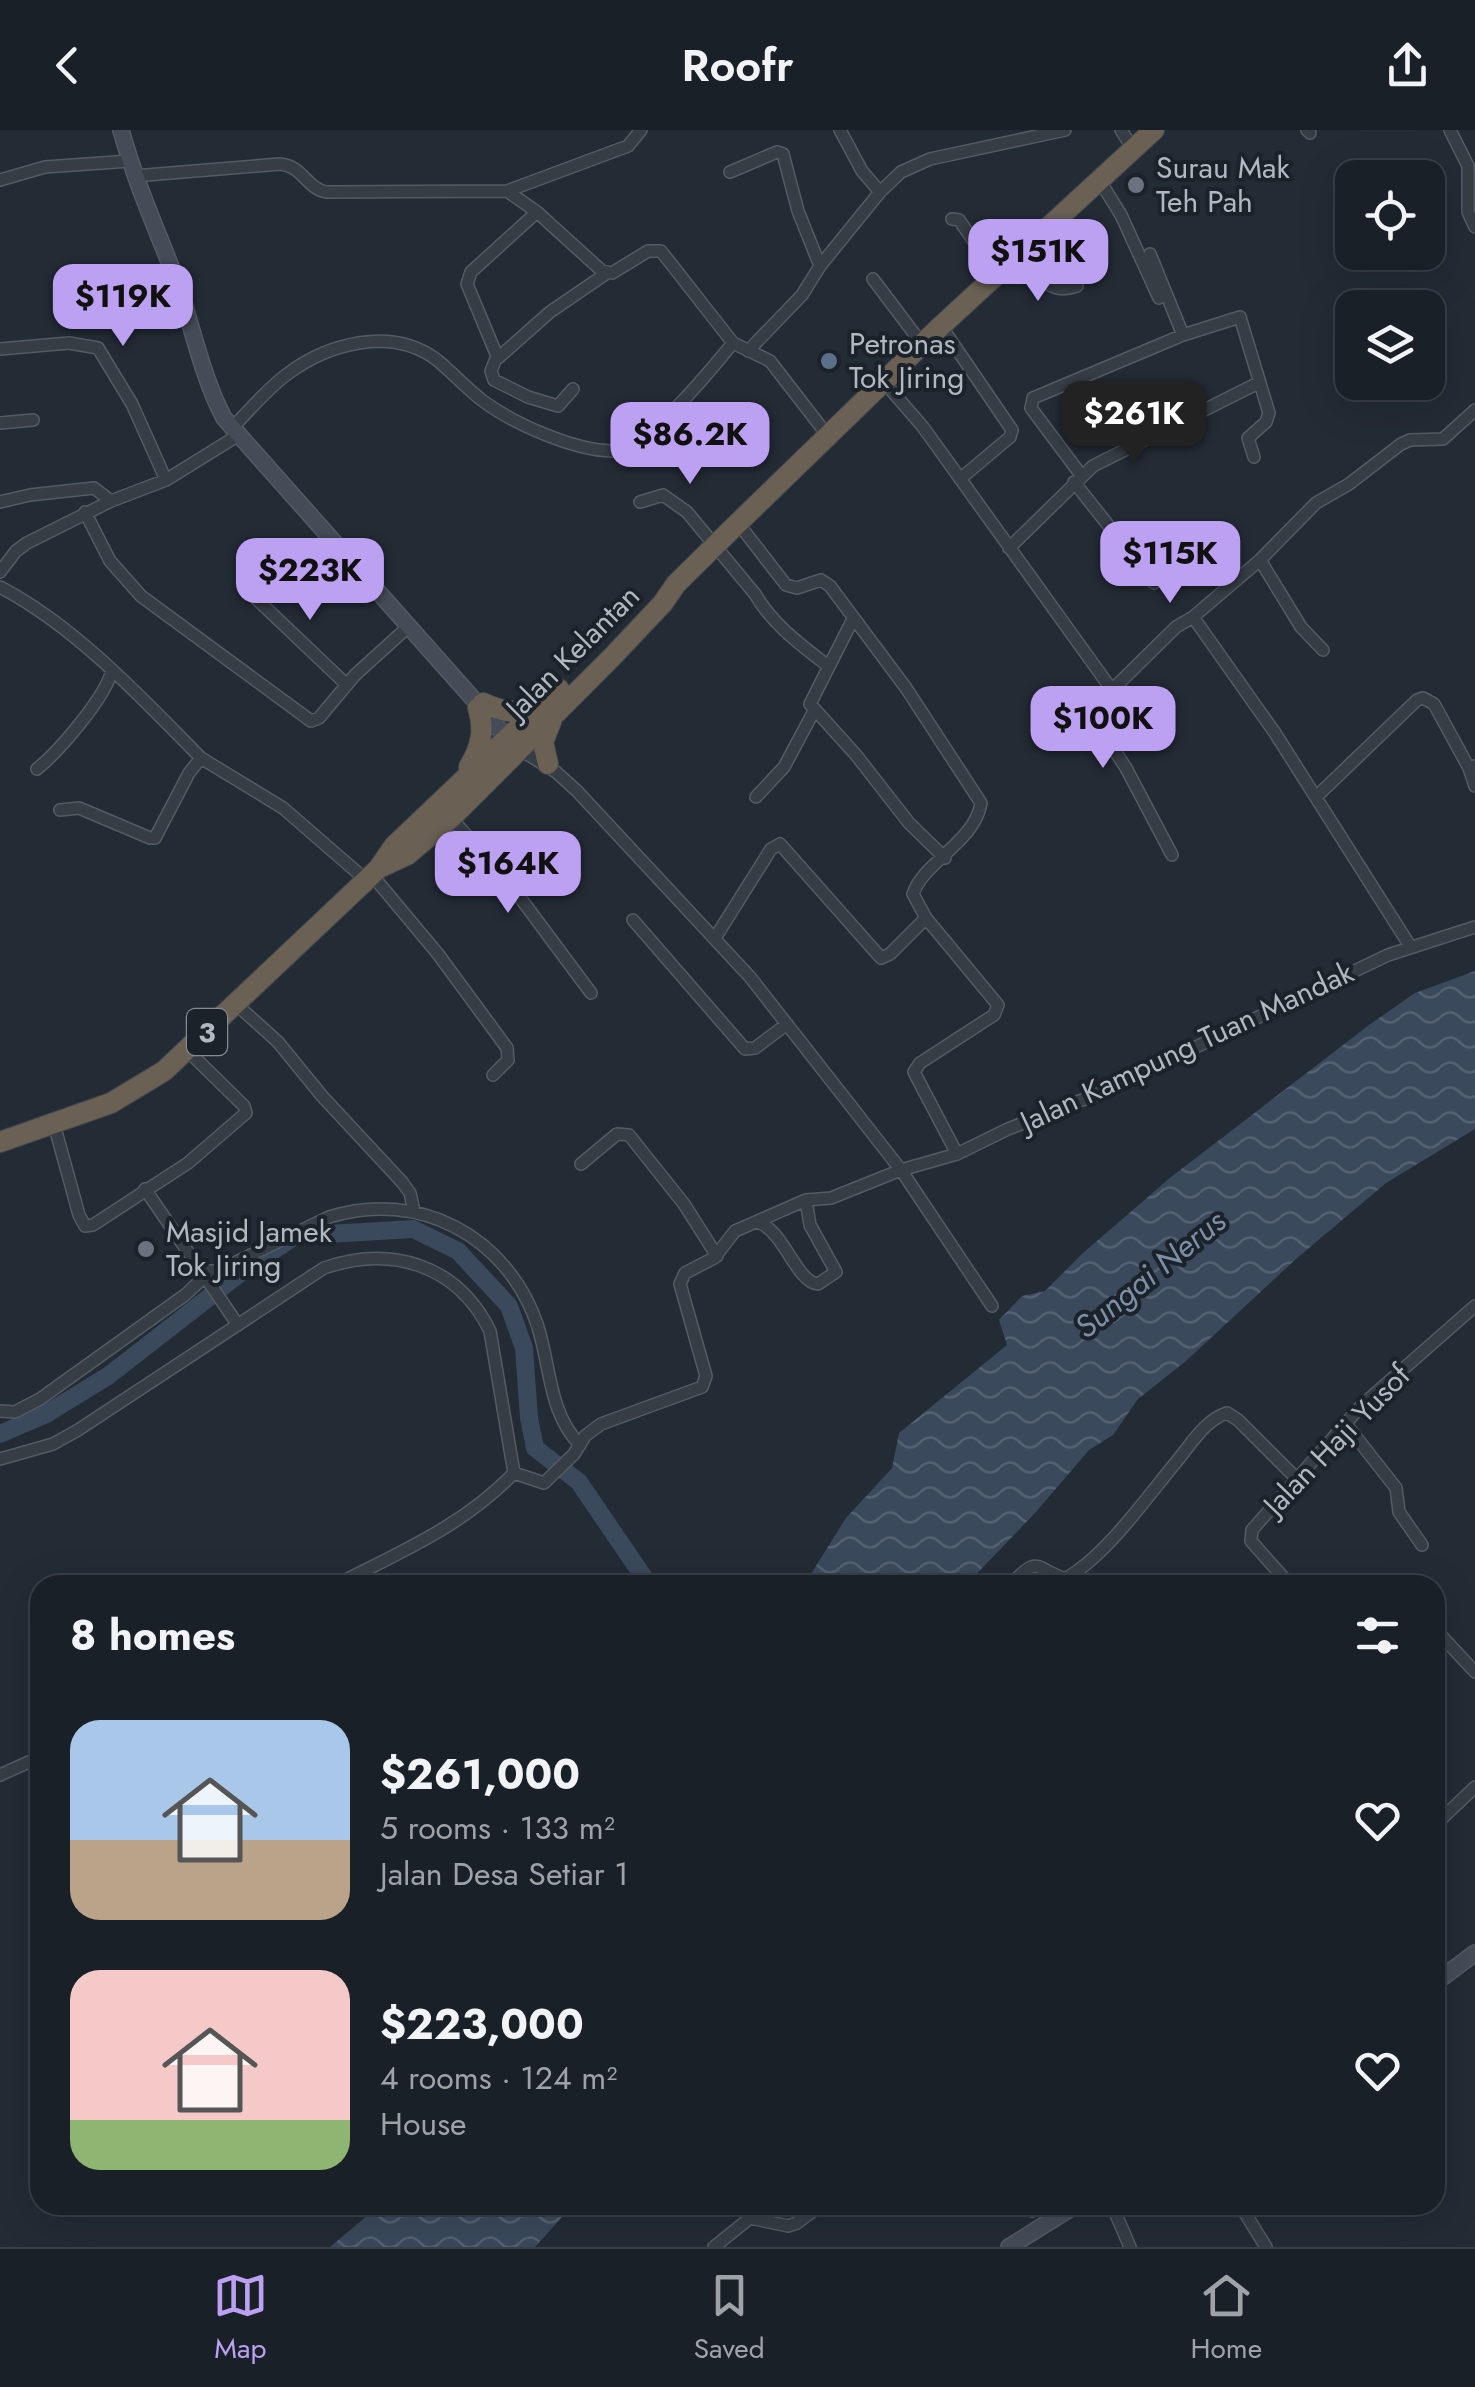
<!DOCTYPE html>
<html lang="en">
<head>
<meta charset="utf-8">
<style>
	body { margin:0; font-family:Jost,sans-serif; background:#272d34; color:#f1f3f6; height:100vh; display:flex; flex-direction:column; font-size:38px; white-space:nowrap }
	* { box-sizing:border-box; margin:0 }
	p { font-size:32px; color:#9fa3a8 }
	.icon { flex:none; width:55px; height:55px; fill:none; stroke:currentColor; stroke-width:2; stroke-linecap:round; stroke-linejoin:round }
	.map { position:relative; flex:1; overflow:hidden }
	.details { position:absolute; left:30px; top:1445px; width:1415px; height:640px; display:flex; flex-direction:column; background:#1a2028; border-radius:30px; box-shadow:0 10px 40px #0002,0 0 0 2px #383e45 }
	.details>* { flex:none }
	.buttons { position:absolute; left:1335px; top:30px; display:grid; gap:20px }
	.buttons a { display:grid; place-items:center; width:110px; height:110px; border-radius:20px; background:#1a2028; box-shadow:0 10px 40px #0002,0 0 0 2px #383e45; font-size:50px }
	.price { position:absolute; translate:-50% -85px; padding:0 22px; border-radius:20px; background:#bca0f2; color:#111; font-size:32px; line-height:65px; filter:drop-shadow(0 2px 5px #0008) }
	.price::after { content:''; position:absolute; left:50%; top:60px; width:30px; height:22px; margin-left:-15px; background:inherit; clip-path:polygon(0 0,100% 0,50% 100%) }
	.price.active { background:#222; color:#fff }
	ul { padding:0; list-style:none }
	li { display:flex; align-items:center; gap:30px; height:250px; padding:0 40px }
	li span { display:grid; place-items:center; flex:none; width:280px; height:200px; border-radius:30px; color:#555 }
	li>.icon { margin-inline-start:auto }
	span .icon { width:120px; height:120px; fill:#fffc; stroke-width:1 }
	li b { font-size:42px }
	h2 { display:flex; justify-content:space-between; align-items:center; height:120px; padding:0 40px; font-size:42px }
	header { display:flex; justify-content:space-between; align-items:center; height:130px; padding:0 40px; background:#1a2028; font-size:45px; font-weight:600 }
	.tabs { display:flex; justify-content:space-around; align-items:center; height:140px; border-top:2px solid #383e45; background:#1a2028; font-size:28px; color:#9fa3a8 }
	.tabs a { display:grid; justify-items:center; gap:5px }
	.tabs .active { color:#bca0f2 }
	.map>svg:first-child { display:block }
	.water { fill:url(#water-waves) }
	.lines { fill:none; stroke-linecap:round; stroke-linejoin:round }
	.river { stroke:#3a495c; stroke-width:18 }
	.street-casing { stroke:#545b63; stroke-width:14 }
	.secondary-casing { stroke:#545b63; stroke-width:18 }
	.highway-casing { stroke:#414850; stroke-width:22 }
	.street { stroke:#363d45; stroke-width:11 }
	.secondary { stroke:#454c58; stroke-width:15 }
	.highway { stroke:#6a6154; stroke-width:20 }
	.worship-dot { fill:#6b7280; stroke:#1c222a; stroke-width:4 }
	.service-dot { fill:#5c6f8a; stroke:#1c222a; stroke-width:4 }
	.labels { text-anchor:middle; stroke-width:8; stroke-linejoin:round; paint-order:stroke }
	.shield { fill:#1c222a; stroke:#848b94; stroke-width:2.5 }
	.shield-label { font-size:28px; font-weight:bold; fill:#b1b8c2 }
	.poi-label { font-size:30px; fill:#b1b8c2; stroke:#1c222a; text-anchor:start }
	.street-label { font-size:30px; fill:#b1b8c2; stroke:#1c222a }
	.water-label { font-size:32px; font-style:italic; fill:#7c8fa7; stroke:#1c222a }
</style>
</head>
<body>
<header><svg class="icon" aria-label="back" viewBox="0 0 24 24"><path d="M15 5l-7 7 7 7"/></svg>Roofr<svg class="icon" aria-label="share" viewBox="0 0 24 24"><path d="M12 15V3M7 8l5-5 5 5M5 13v7h14v-7"/></svg></header>
<div class="map">
<svg width="1475" height="2117" viewBox="0 0 1475 2117">
	<defs>
		<pattern id="water-waves" width="16" height="10" patternUnits="userSpaceOnUse" patternTransform="scale(2.5)"><rect width="16" height="10" fill="#3a495c"/><path d="M0 5q4-4 8 0t8 0" fill="none" stroke="#546172"/></pattern>
	</defs>
	<rect width="100%" height="100%" fill="#232b35"/>
	<path class="water" d="M1475 841V999L1386 1053 1296 1129 1186 1231 1138 1269 1113 1305 1089 1320 1035 1383 966 1455H804L846 1388 892 1338 899 1303 1007 1215 999 1190 1022 1166 1045 1161 1083 1123 1171 1047 1369 895 1415 863Z
		M380 2075H573L535 2117H330Z"/>
	<g class="lines">
		<path class="river" d="M0 1304 46 1284 108 1246 243 1141 295 1106 413 1099 458 1121 509 1176 524 1218 529 1288 535 1318 579 1352 649 1455"/>
		<defs>
			<path id="street" d="M840 0 862 41 880 62
				M1121 0 1133 19
				M1307 0 1310 3
				M1450 0 1468 36V82L1475 97
				M730 42 777 22 783 24 798 81 820 136
				M134 46 280 34C303 36 306 58 326 62L507 61 628 16 641 0
				M0 50 45 37 130 31
				M1100 51 1121 85 1159 168
				M507 61 537 82 602 141 612 143 648 121H661L733 213 770 231 828 306
				M537 82 471 142 467 154 497 226 491 241 494 250 528 267 558 276 573 259
				M952 89 959 90 983 124 1000 142
				M1020 124C1037 143 1049 167 1077 156
				M1150 124 1183 205
				M873 149 922 214
				M941 196 1012 300 1010 307 960 349
				M0 219 69 213 98 218 132 274 166 350
				M748 221 802 165 820 136 880 62 901 42 930 29 1065 0
				M498 228 550 182 607 143
				M884 252 923 297 1112 560 1176 497 1193 487 1275 603 1410 816
				M0 293 33 290
				M231 299C249 281 266 260 286 245 328 213 392 196 437 230 453 243 467 259 483 271 514 294 573 320 612 321 661 304 700 252 733 213
				M1081 345 1031 278 1033 268 1183 205 1240 187 1269 283 1266 292 1248 308 1254 327
				M1074 352 1154 453
				M0 372 30 365 94 358 111 371
				M640 372 663 365 687 382 755 464C772 494 801 515 828 536
				M85 382 110 431 141 466 311 591 319 588 355 545 409 496
				M738 393 786 455 797 458 821 450 830 456 906 558 981 673C975 712 923 732 913 764L926 788 998 875 994 885 920 933 914 942 957 1024
				M1009 418 1093 336 1258 253
				M1260 430 1301 497 1323 520
				M0 442 16 421 27 413 111 371 166 350 237 306
				M0 457C75 496 142 568 201 628
				M246 459 347 555
				M1193 487 1260 430 1316 373 1349 354 1401 314 1410 310 1443 309 1475 280
				M853 489 810 574 856 625 909 693 945 728
				M1112 560 1096 582V592L1126 638 1172 725
				M519 619 556 642 577 661 750 847 901 1040 992 1176
				M1469 638 1475 656
				M37 639C59 621 106 567 112 540
				M756 667 784 637 814 581
				M1316 667 1417 570 1423 568 1434 574 1469 638 1475 636
				M60 680 79 678 150 708H155L189 643 201 628 283 678 366 750
				M451 688 507 750 591 863
				M372 745 438 824 507 918 508 930 493 945
				M633 790 745 919 755 918 787 894
				M715 808 771 719 780 714 881 828 890 824 926 788
				M237 875 278 912 322 966 402 1052 410 1063 414 1081
				M54 994 79 1085 85 1096 93 1095 188 1033 246 983 244 976 187 920
				M581 1034 617 1004 629 1005 684 1074 717 1126
				M145 1059 238 1195
				M758 1092C785 1102 796 1152 818 1154L836 1142 810 1095 806 1070
				M0 1281 15 1282 40 1269 185 1165 200 1151V1141H218L329 1087C418 1059 507 1106 537 1194 551 1236 548 1282 580 1315
				M1345 1293 1396 1358 1399 1382 1422 1415
				M0 1329 53 1314 78 1300 324 1138C391 1115 457 1134 490 1201L514 1343
				M514 1343 544 1353 574 1324 585 1306 601 1294 702 1257 706 1246 680 1154 685 1143 714 1128 735 1101 806 1070 831 1068 901 1040 957 1024 1008 999 1100 963 1388 825 1475 797
				M336 1455C400 1422 463 1396 514 1343
				M1010 1455C1039 1425 1033 1437 1065 1449 1107 1425 1146 1368 1177 1331 1191 1314 1205 1290 1227 1283L1238 1290 1297 1349
				M1290 1455 1251 1411 1252 1400 1361 1276 1475 1176
				M1435 1499 1475 1542
				M0 1645 40 1627
				M1435 1695 1475 1657
				M1112 2075 1130 2117
				M1240 2075 1266 2117
				M1026 2078 1032 2081 1055 2075
				M714 2117 750 2088 788 2096 797 2093 821 2075"/>
			<path id="secondary" d="M121 0C135 51 156 98 175 147 192 193 201 245 224 288L475 571 478 578 512 612
				M1435 1853 1475 1823
				M1009 2117 1076 2075"/>
			<path id="highway" d="M483 573C504 582 517 586 537 573
				M548 634 543 612 551 592
				M469 637C481 617 485 600 478 578
				M379 738 407 725 451 688 613 526 663 473 676 454 738 393 941 196 1154 0
				M0 1012 111 973 164 941 379 738 394 716 559 559"/>
		</defs>
		<use href="#street" class="street-casing"/>
		<use href="#secondary" class="secondary-casing"/>
		<use href="#highway" class="highway-casing"/>
		<use href="#street" class="street"/>
		<use href="#secondary" class="secondary"/>
		<use href="#highway" class="highway"/>
	</g>
	<g class="worship-dot">
		<circle cx="1136" cy="55" r="10"/>
		<circle cx="146" cy="1119" r="10"/>
	</g>
	<circle class="service-dot" cx="829" cy="231" r="10"/>
	<g class="labels">
		<rect class="shield" x="187" y="879" width="40" height="46" rx="8"/>
		<g class="shield-label">
			<text x="207" y="912">3</text>
		</g>
		<g class="poi-label">
			<text x="1156" y="48">Surau Mak<tspan x="1156" dy="34">Teh Pah</tspan></text>
			<text x="849" y="224">Petronas<tspan x="849" dy="34">Tok Jiring</tspan></text>
			<text x="166" y="1112">Masjid Jamek<tspan x="166" dy="34">Tok Jiring</tspan></text>
		</g>
		<g class="street-label">
			<text transform="translate(573 522) rotate(-45)" y="10">Jalan Kelantan</text>
			<text transform="translate(1187 917) rotate(-25)" y="10">Jalan Kampung Tuan Mandak</text>
			<text transform="translate(1337 1310) rotate(-46)" y="10">Jalan Haji Yusof</text>
		</g>
		<g class="water-label">
			<text transform="translate(1150 1144) rotate(-39)" y="11">Sungai Nerus</text>
		</g>
	</g>
</svg>
<div class="buttons">
<a><svg class="icon" aria-label="locate" viewBox="0 0 24 24"><circle cx="12" cy="12" r="6"/><path d="M12 2v4M12 18v4M2 12h4M18 12h4"/></svg></a>
<a><svg class="icon" aria-label="layers" viewBox="0 0 24 24"><path d="M12 4l9 5-9 5-9-5zM3 14l9 5 9-5"/></svg></a>
</div>
<b class="price" style="left:1038px;top:174px">$151K</b>
<b class="price" style="left:123px;top:219px">$119K</b>
<b class="price active" style="left:1134px;top:336px">$261K</b>
<b class="price" style="left:690px;top:357px">$86.2K</b>
<b class="price" style="left:1170px;top:476px">$115K</b>
<b class="price" style="left:310px;top:493px">$223K</b>
<b class="price" style="left:1103px;top:641px">$100K</b>
<b class="price" style="left:508px;top:786px">$164K</b>
<section class="details">
<h2>8 homes<svg class="icon" aria-label="filters" viewBox="0 0 24 24"><path d="M4 7h16M4 17h16"/><circle cx="9" cy="7" r="2"/><circle cx="15" cy="17" r="2"/></svg></h2>
<ul>
<li><span style="background:linear-gradient(#a9c7e8 60%,#b9a48a 0)"><svg class="icon" aria-label="home" viewBox="0 0 24 24"><path d="M3 11l9-7 9 7M6 9v11h12V9"/></svg></span><div><b>$261,000</b><p>5 rooms · 133 m²</p><p>Jalan Desa Setiar 1</p></div><svg class="icon" aria-label="heart" viewBox="0 0 24 24"><path d="M12 20l-8-8c-3-5 5-10 8-4 3-6 11-1 8 4z"/></svg></li>
<li><span style="background:linear-gradient(#f6c9c9 75%,#8fb573 0)"><svg class="icon" aria-label="home" viewBox="0 0 24 24"><path d="M3 11l9-7 9 7M6 9v11h12V9"/></svg></span><div><b>$223,000</b><p>4 rooms · 124 m²</p><p>House</p></div><svg class="icon" aria-label="heart" viewBox="0 0 24 24"><path d="M12 20l-8-8c-3-5 5-10 8-4 3-6 11-1 8 4z"/></svg></li>
</ul>
</section>
</div>
<nav class="tabs">
<a class="active"><svg class="icon" aria-label="map" viewBox="0 0 24 24"><path d="M3 6l6-2 6 2 6-2v14l-6 2-6-2-6 2zM9 4v14M15 6v14"/></svg>Map</a>
<a><svg class="icon" aria-label="saved" viewBox="0 0 24 24"><path d="M7 4h10v16l-5-4-5 4z"/></svg>Saved</a>
<a><svg class="icon" aria-label="home" viewBox="0 0 24 24"><path d="M3 11l9-7 9 7M6 9v11h12V9"/></svg>Home</a>
</nav>
</body>
</html>
